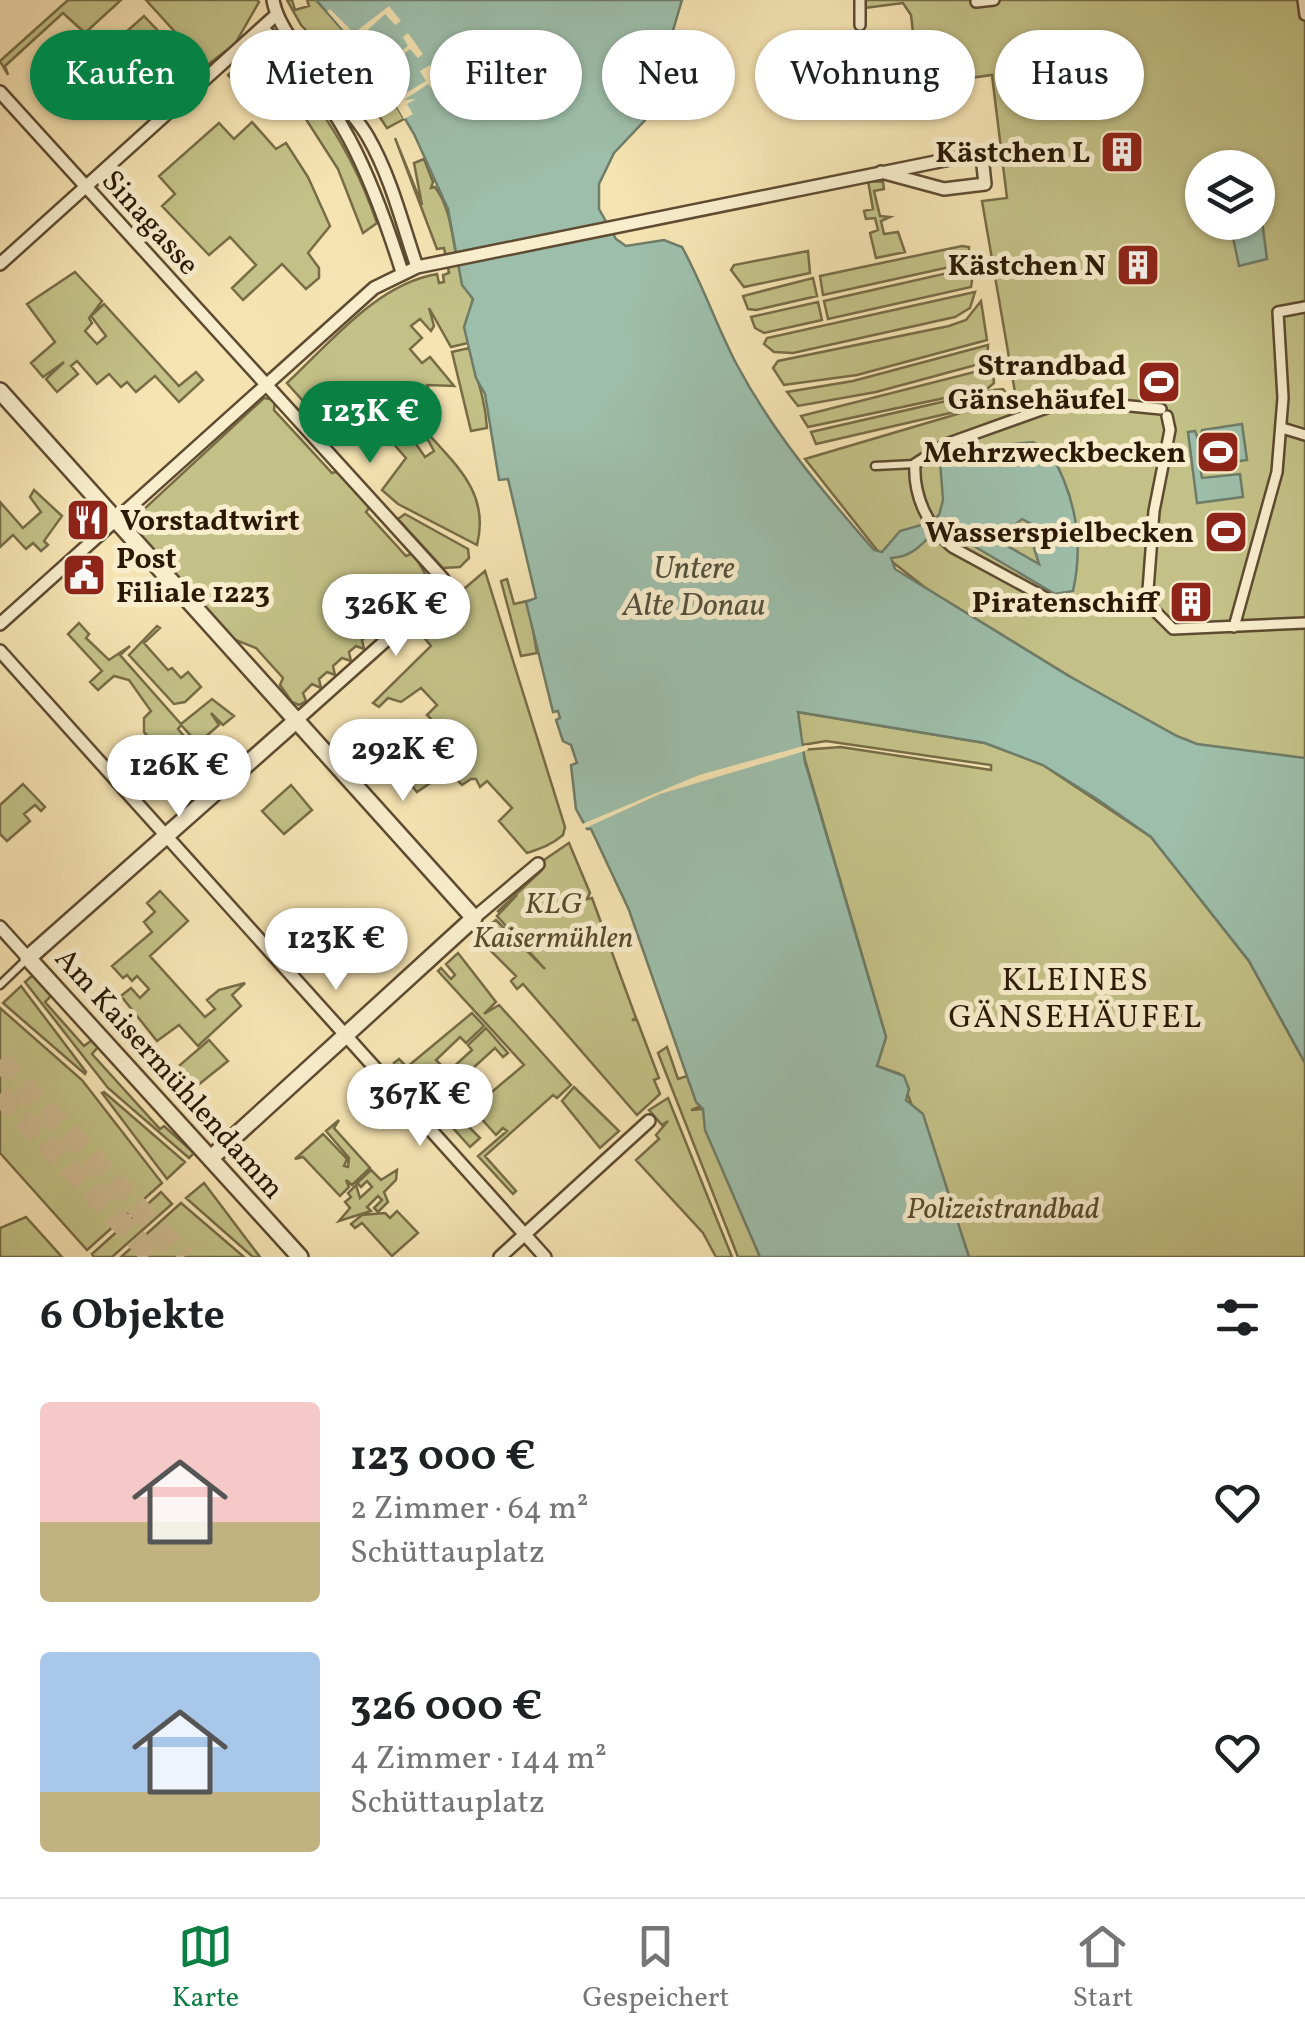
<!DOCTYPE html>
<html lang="de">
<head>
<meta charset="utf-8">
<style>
	body { margin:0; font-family:Vollkorn,serif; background:#f6f6f6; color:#202124; height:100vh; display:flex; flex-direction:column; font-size:38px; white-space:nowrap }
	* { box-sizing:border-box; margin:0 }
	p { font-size:32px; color:#757577 }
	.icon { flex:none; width:55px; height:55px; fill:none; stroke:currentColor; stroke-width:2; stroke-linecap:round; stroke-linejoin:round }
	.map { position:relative; height:1257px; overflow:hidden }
	.drawer { display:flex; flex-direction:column; background:#fff; flex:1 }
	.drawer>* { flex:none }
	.guide { position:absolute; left:30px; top:30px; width:1245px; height:90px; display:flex; gap:20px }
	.controls { position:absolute; left:1185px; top:150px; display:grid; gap:20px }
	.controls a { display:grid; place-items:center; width:90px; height:90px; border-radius:50%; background:#fff; box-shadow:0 2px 8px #0004; font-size:50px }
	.price { position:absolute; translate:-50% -85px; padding:0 22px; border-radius:35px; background:#fff; color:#222; font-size:32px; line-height:65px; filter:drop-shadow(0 2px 5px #0008) }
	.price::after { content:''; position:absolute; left:50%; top:60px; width:30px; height:22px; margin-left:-15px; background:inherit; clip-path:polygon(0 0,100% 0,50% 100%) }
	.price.selected { background:#0b8043; color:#fff }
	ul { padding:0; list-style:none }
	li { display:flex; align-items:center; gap:30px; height:250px; padding:0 40px }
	li span { display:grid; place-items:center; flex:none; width:280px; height:200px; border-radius:10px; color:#555 }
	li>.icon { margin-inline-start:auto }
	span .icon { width:120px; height:120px; fill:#fffc; stroke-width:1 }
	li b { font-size:42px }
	h2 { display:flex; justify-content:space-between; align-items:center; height:120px; padding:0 40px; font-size:42px }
	.pill { padding:0 35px; border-radius:45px; background:#fff; box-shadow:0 2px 8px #0004; font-size:35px; line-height:90px }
	.pill.selected { background:#0b8043; color:#fff }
	.tabs { display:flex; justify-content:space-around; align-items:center; height:140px; border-top:2px solid #e0e0e0; background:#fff; font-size:28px; color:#757577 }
	.tabs a { display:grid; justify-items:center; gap:5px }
	.tabs .selected { color:#0b8043 }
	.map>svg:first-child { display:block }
	.green { fill:#c3c187; stroke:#776c46; stroke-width:2.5; fill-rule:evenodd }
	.water { fill:#9dbeaa; stroke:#6f7c68; stroke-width:2.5; fill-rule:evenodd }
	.pier { fill:#f5e3b2 }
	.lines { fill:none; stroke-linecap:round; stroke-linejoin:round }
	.motorway-tunnel { stroke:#cdba90; stroke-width:22; stroke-dasharray:22 11; stroke-linecap:butt }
	.service-casing { stroke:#5e4b31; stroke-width:11 }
	.pedestrian-casing { stroke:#5e4b31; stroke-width:14 }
	.minor-casing { stroke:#5e4b31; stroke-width:16 }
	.tertiary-casing { stroke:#5e4b31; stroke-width:20 }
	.service { stroke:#f8edcd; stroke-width:6 }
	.pedestrian { stroke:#f8edcd; stroke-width:9 }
	.minor { stroke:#f8edcd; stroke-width:11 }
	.tertiary { stroke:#f8edcd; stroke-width:15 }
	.labels { text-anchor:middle; stroke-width:10; stroke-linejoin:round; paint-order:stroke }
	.poi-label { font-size:30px; font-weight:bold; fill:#2b1806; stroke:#f8edcd; text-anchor:end }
	.street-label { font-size:30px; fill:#2b1806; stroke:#f8edcd }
	.park-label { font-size:30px; font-style:italic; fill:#594b2d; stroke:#f8edcd }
	.water-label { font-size:32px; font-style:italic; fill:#53523f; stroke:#f8edcd }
	.neighbourhood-label { font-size:32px; letter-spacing:2.5px; fill:#2b1806; stroke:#f8edcd }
</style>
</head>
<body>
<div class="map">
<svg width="1305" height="1257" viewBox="0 0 1305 1257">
	<rect width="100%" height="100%" fill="#f5e3b2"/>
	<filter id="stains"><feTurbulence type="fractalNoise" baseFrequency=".002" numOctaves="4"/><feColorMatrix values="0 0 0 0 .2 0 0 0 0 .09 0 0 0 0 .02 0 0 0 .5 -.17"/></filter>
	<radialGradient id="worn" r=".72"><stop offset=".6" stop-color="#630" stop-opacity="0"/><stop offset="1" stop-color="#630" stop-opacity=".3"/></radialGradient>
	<path class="green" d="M68 0H121L85 33 63 13 5 66 8 75 0 61Z
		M146 0H257L259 2 235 44 206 66Z
		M287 0H292L295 10 309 6 307 0H316C352 37 379 75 404 119L387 128 358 84 301 25Z
		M855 0H1305V759L1177 742 927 589 877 550 805 459 998 402 816 444 811 432 994 390 1003 389 1011 399 1016 398 982 201 1007 198 992 75 919 85 911 15 903 3 856 9ZM1202 168H1258V222H1202Z
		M144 16 161 34 154 41 159 47 165 45 85 117 61 90Z
		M263 44 313 100 300 111 288 96 281 102 262 81 246 94 228 75Z
		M315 103C342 140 362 179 377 223L363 233 338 169 302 113Z
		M252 122 276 149 286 143 308 177 330 226 308 253 319 268V278L306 289 282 264 243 300 232 288 256 265 230 237 209 255 162 206 175 194 159 176 219 123 234 139Z
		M395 138 422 205 414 163 424 159 433 182 431 188 435 187C459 219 449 267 473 299L468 343 451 347 429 308 434 326 431 331 420 319 411 326 422 338 410 349 422 363 430 357 454 386 427 385 431 395 421 400 416 397 375 435 358 417 335 437 287 383C330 343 377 284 437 274L439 283 444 282 443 275 449 273 444 248 437 249Z
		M868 181 883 182 884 189 874 191 880 216 890 217 881 221 884 234 898 232 905 252 876 258 870 233 878 230 875 218 866 219 864 211 873 209Z
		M962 246 969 247 968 263 823 295 820 276Z
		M808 251 810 273 744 287 731 270 734 265Z
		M974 267 971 287 828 319 824 301Z
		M75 272 102 301 89 318 92 323 85 331 97 344 106 336 91 316 104 304 179 386 196 372 203 380 179 402 155 376 136 392 127 382 121 387 109 374 97 384 77 361 71 366 78 374 57 392 46 379 64 362 43 377 31 363 55 342 27 304Z
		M813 278 817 296 756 310 748 309 743 296Z
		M975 292 970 308 955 317 793 353 774 352 764 344 767 338Z
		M981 301 987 340 857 375 784 385 773 368 778 361 949 326 966 320Z
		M818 302 822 320 764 333 755 328 751 317Z
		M988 345 987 362 876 392 798 406 787 392 853 381Z
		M469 348C476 377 485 397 487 428L471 431 452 352Z
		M986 369 993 374 994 383 987 389 808 427 801 416Z
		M264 398 275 400 274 410 332 473 339 471 370 507 366 512 406 556 413 553 428 579 425 595 392 624 384 620 377 627 379 636 371 632 362 640 364 649 356 646 349 652 351 661 342 658 333 666 335 675 327 672 319 679 321 688 312 684 303 693 306 701 299 705 292 702 280 685 283 678 256 648 233 639 130 525 135 513 142 511Z
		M418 422C451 462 491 489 477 545L398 504 382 490 406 458 391 441 405 428 425 457 434 451Z
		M34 490 62 516 44 541 48 545 41 551 33 543 26 549 13 535 0 547V502L23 528 41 512 30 497Z
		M405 514 468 549 469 558 460 567 443 568 398 519Z
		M485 571 565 827 563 835C550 846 539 849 527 853L499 821 512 808 487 781 480 787 476 779H471L462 785 451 774 461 762 417 792 409 782 417 780 456 744 427 715 437 705 421 688 401 702 388 698 379 707 373 703 431 646 417 629Z
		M507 579 514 604 540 598 533 630 537 653 521 656 501 581Z
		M79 623 89 634 86 638 109 660 130 646 120 655 181 724 212 699 234 716 223 725 211 713 219 725 203 739 193 738 181 725 178 729 190 743V750L181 758 168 744 165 751 171 753 167 758 144 732V718L151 711 129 680 114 676 98 690 90 682 102 671 68 634Z
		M157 626 160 628 144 643 168 670 172 668 181 678 188 672 201 687 185 702 174 704 129 655Z
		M797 712 985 743 1043 765 1151 837 1249 961 1305 1063V1257H969L900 1074 877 1066 886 1037 802 750 841 747 991 770V765L826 741 802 745Z
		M23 784 45 807 41 811 35 805 24 814 30 821 7 841 0 834V805Z
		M291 785 312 810 284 834 262 811Z
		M569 843 590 893 587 899 592 898 636 1018 632 1020H637L659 1078 654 1080 660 1094 637 1115 523 984 517 989 511 981 516 976 476 936 496 920 545 969 497 916 517 895 497 912 542 870 544 860Z
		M160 891 188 921 150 956 205 1017 215 1009 207 1000 219 990 245 983 232 995 241 1006 198 1046 179 1025 157 1041 121 996 131 988 140 998 149 989 137 976 132 981 127 975 123 978 112 966 152 932 144 922 155 912 147 903Z
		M458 953 496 1002 484 1014 499 1005 571 1085 557 1098 553 1095 485 1156 516 1191 513 1194 478 1156 507 1131 503 1128 496 1135 479 1116 468 1126 480 1138 470 1147 444 1118 448 1114 456 1122 524 1065 438 971 441 968 451 979 455 975 446 964Z
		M33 975 52 995 45 1002 84 1046 92 1040 98 1047 92 1054 160 1129 164 1126 194 1153 189 1158 108 1088 25 982Z
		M21 986 86 1072 85 1074 3 1003Z
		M0 1008 82 1080 162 1183 87 1250 0 1153Z
		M472 1013 484 1026 466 1043 460 1037 436 1060 448 1072 472 1050 468 1045 486 1028 508 1053 503 1057 495 1048 437 1101 444 1110 440 1114 394 1063 399 1059 407 1067Z
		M209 1040 228 1061 198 1085 180 1065Z
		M667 1047 678 1079 690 1075 702 1106 691 1110 703 1109 760 1257H738L658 1053Z
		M574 1087 619 1131 600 1148 562 1101Z
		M104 1092 185 1162 167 1179 102 1093Z
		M668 1098 732 1257H716L703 1233 636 1160 659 1139 656 1135 668 1121 662 1125 649 1110Z
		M339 1120 334 1128 370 1168 352 1185 346 1180 349 1187 340 1196 303 1157 295 1159 323 1134 347 1159 344 1166 348 1167 349 1158 326 1131Z
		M371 1170 381 1180 397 1170 396 1180 384 1192 388 1202 378 1212 374 1208 382 1200 378 1196 367 1207 371 1211 339 1221 350 1208 345 1202 351 1197 348 1193 356 1185 360 1198 372 1187 367 1181 361 1187 357 1183Z
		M204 1183 260 1257H253L186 1198Z
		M161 1192 172 1204 112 1257H94L92 1254Z
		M181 1203 244 1257H121Z
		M397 1211 418 1233 392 1256 362 1223 355 1228 351 1224 362 1215 385 1213 390 1218Z
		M26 1217 62 1257H0V1228Z"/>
	<path class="water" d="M316 0H682L647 118 614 153 599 184V209L616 239 626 246 664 240 682 247C703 285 717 327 737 365 774 434 823 492 874 550L882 552 900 531 928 523 939 515 943 500 940 461 948 451 1033 442 1050 452C1075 495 1084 542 1073 591L1055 594 945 529C924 533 922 556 891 558L895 569 1067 675 1177 736 1197 744 1305 758V1063L1249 961 1151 837 1097 799 1043 765 985 743 798 712 805 762 886 1037 877 1066 904 1076 909 1089 906 1100 923 1114 969 1257H760L705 1130 703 1109 696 1102 629 910 591 829H587L576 809 571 765 577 763 571 745 563 741 556 720 560 718 558 711 553 712 526 602 536 598 508 479 499 480 485 394 476 378 464 327 473 299 462 285 448 209 414 134 372 63ZM1022 519 1037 527 1034 548 1039 564 997 540Z
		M1258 190 1267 259 1239 266 1230 223 1258 222Z
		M1242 424 1247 460 1200 467 1202 478 1240 474 1243 497 1197 503 1188 432 1195 431 1200 444 1202 430Z"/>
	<path class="pier" d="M389 6 401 21 395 25 385 14 359 38 368 34 360 40 380 66 408 46 403 37 408 33 423 54 418 58 410 49 385 68 394 84 404 80 396 86 401 96 426 81 420 71 430 65 448 94 440 99 428 84 404 100 416 99 407 104 413 114 404 119 372 63 327 11 330 9 354 33Z
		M807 745 808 750 660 794 581 830 580 825 699 775Z"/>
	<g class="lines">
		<path class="motorway-tunnel" d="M0 1060 184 1257
			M0 1094 153 1257"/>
		<defs>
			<path id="service" d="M904 72 912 69
				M868 85 892 76
				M875 466 915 464
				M0 985 28 958"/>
			<path id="pedestrian" d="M1303 0 1305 15
				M976 2 994 0
				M860 25V0
				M1161 409 1069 400 946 444 915 464C913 495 928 528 952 547L1059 605 1147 603 1154 511 1170 430 1167 416
				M1282 428 1305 435
				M1147 603 1173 629 1305 623
				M1234 627 1277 472 1283 398 1278 312 1305 307"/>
			<path id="minor" d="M273 0C280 43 344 95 368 137 391 177 402 223 417 267
				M262 28C340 98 371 174 402 272
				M0 92 443 579 440 592 298 719
				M0 264 276 15
				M0 624 374 288 417 267 965 156H982L985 184 944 189 881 172
				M0 651 545 1257
				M474 918 538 864
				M0 927 28 958
				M500 1257 649 1121"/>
			<path id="tertiary" d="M0 391 474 918 211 1158
				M298 719 28 958 300 1257"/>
		</defs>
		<use href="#service" class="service-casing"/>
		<use href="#pedestrian" class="pedestrian-casing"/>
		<use href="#minor" class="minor-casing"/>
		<use href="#tertiary" class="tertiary-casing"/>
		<use href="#service" class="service"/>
		<use href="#pedestrian" class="pedestrian"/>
		<use href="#minor" class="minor"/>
		<use href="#tertiary" class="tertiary"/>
	</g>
	<defs>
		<symbol id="building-square" viewBox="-11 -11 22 22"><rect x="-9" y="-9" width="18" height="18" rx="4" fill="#8f2418" stroke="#f8edcd"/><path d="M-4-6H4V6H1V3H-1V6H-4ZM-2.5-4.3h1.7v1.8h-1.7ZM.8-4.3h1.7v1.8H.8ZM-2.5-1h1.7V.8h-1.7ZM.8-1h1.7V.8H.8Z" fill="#fff"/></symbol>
		<symbol id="stadium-square" viewBox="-11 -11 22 22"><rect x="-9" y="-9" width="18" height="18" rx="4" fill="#8f2418" stroke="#f8edcd"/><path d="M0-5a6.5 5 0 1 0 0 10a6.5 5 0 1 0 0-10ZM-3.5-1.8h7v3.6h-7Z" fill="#fff"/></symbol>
		<symbol id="restaurant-square" viewBox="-11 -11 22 22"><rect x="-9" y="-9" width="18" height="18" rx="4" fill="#8f2418" stroke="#f8edcd"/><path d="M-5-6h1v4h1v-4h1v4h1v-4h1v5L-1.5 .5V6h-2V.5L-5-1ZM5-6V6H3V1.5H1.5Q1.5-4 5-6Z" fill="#fff"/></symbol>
		<symbol id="civic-square" viewBox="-11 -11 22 22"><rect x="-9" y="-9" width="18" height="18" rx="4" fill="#8f2418" stroke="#f8edcd"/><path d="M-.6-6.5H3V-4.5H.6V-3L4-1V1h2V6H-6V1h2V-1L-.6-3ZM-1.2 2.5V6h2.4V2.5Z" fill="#fff"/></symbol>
	</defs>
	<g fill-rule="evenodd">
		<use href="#building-square" x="1097" y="127" width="50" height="50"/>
		<use href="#building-square" x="1113" y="240" width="50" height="50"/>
		<use href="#stadium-square" x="1134" y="357" width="50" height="50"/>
		<use href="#stadium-square" x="1193" y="427" width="50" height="50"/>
		<use href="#restaurant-square" x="63" y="495" width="50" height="50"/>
		<use href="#stadium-square" x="1201" y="507" width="50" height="50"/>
		<use href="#civic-square" x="59" y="550" width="50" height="50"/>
		<use href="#building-square" x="1166" y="577" width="50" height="50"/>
	</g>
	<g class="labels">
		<g class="poi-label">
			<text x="1090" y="162">Kästchen L</text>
			<text x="1106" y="275">Kästchen N</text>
			<text x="1126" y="375">Strandbad<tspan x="1126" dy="34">Gänsehäufel</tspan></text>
			<text x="1186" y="462">Mehrzweckbecken</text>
			<text x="120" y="530" text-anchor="start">Vorstadtwirt</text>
			<text x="1194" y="542">Wasserspielbecken</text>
			<text x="116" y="568" text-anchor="start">Post<tspan x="116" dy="34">Filiale 1223</tspan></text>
			<text x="1158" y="612">Piratenschiff</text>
		</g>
		<g class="street-label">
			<text transform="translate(151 222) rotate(48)" y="10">Sinagasse</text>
			<text transform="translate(170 1073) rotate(48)" y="10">Am Kaisermühlendamm</text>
		</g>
		<g class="park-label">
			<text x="553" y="913">KLG<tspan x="553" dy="34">Kaisermühlen</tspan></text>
			<text x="1003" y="1218">Polizeistrandbad</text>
		</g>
		<g class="water-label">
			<text x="694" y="578">Untere<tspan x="694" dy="37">Alte Donau</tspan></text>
		</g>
		<g class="neighbourhood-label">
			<text x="1076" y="990">KLEINES<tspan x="1076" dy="37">GÄNSEHÄUFEL</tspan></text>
		</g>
	</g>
	<rect width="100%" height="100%" filter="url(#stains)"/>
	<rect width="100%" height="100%" fill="url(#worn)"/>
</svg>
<div class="controls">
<a><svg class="icon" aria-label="layers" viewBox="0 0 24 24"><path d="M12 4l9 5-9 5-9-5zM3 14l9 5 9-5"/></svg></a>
</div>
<b class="price selected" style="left:370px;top:466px">123K €</b>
<b class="price" style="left:396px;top:659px">326K €</b>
<b class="price" style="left:403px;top:804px">292K €</b>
<b class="price" style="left:179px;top:820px">126K €</b>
<b class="price" style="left:336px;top:993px">123K €</b>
<b class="price" style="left:420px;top:1149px">367K €</b>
<div class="guide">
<a class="pill selected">Kaufen</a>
<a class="pill">Mieten</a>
<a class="pill">Filter</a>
<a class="pill">Neu</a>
<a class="pill">Wohnung</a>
<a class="pill">Haus</a>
</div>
</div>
<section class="drawer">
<h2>6 Objekte<svg class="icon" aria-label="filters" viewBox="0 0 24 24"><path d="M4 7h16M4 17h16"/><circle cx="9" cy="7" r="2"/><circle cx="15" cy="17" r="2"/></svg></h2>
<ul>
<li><span style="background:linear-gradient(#f6c9c9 60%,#c2b280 0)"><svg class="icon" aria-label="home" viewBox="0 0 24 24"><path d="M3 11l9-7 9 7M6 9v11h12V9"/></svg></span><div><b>123 000 €</b><p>2 Zimmer · 64 m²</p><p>Schüttauplatz</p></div><svg class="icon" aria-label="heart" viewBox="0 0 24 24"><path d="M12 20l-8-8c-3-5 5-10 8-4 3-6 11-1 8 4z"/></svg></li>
<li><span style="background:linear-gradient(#a9c7e8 70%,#c2b280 0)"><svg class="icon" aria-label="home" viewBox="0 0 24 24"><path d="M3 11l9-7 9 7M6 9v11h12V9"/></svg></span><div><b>326 000 €</b><p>4 Zimmer · 144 m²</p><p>Schüttauplatz</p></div><svg class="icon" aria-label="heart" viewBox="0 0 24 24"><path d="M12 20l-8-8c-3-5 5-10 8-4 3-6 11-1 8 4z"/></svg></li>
</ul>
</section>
<nav class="tabs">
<a class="selected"><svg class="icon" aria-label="map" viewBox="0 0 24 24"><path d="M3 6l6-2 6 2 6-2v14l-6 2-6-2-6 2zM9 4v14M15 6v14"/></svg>Karte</a>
<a><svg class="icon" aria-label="saved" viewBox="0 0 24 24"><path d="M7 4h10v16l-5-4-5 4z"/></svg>Gespeichert</a>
<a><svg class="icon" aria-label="home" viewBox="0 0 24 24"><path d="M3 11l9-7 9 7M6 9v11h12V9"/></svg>Start</a>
</nav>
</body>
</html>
